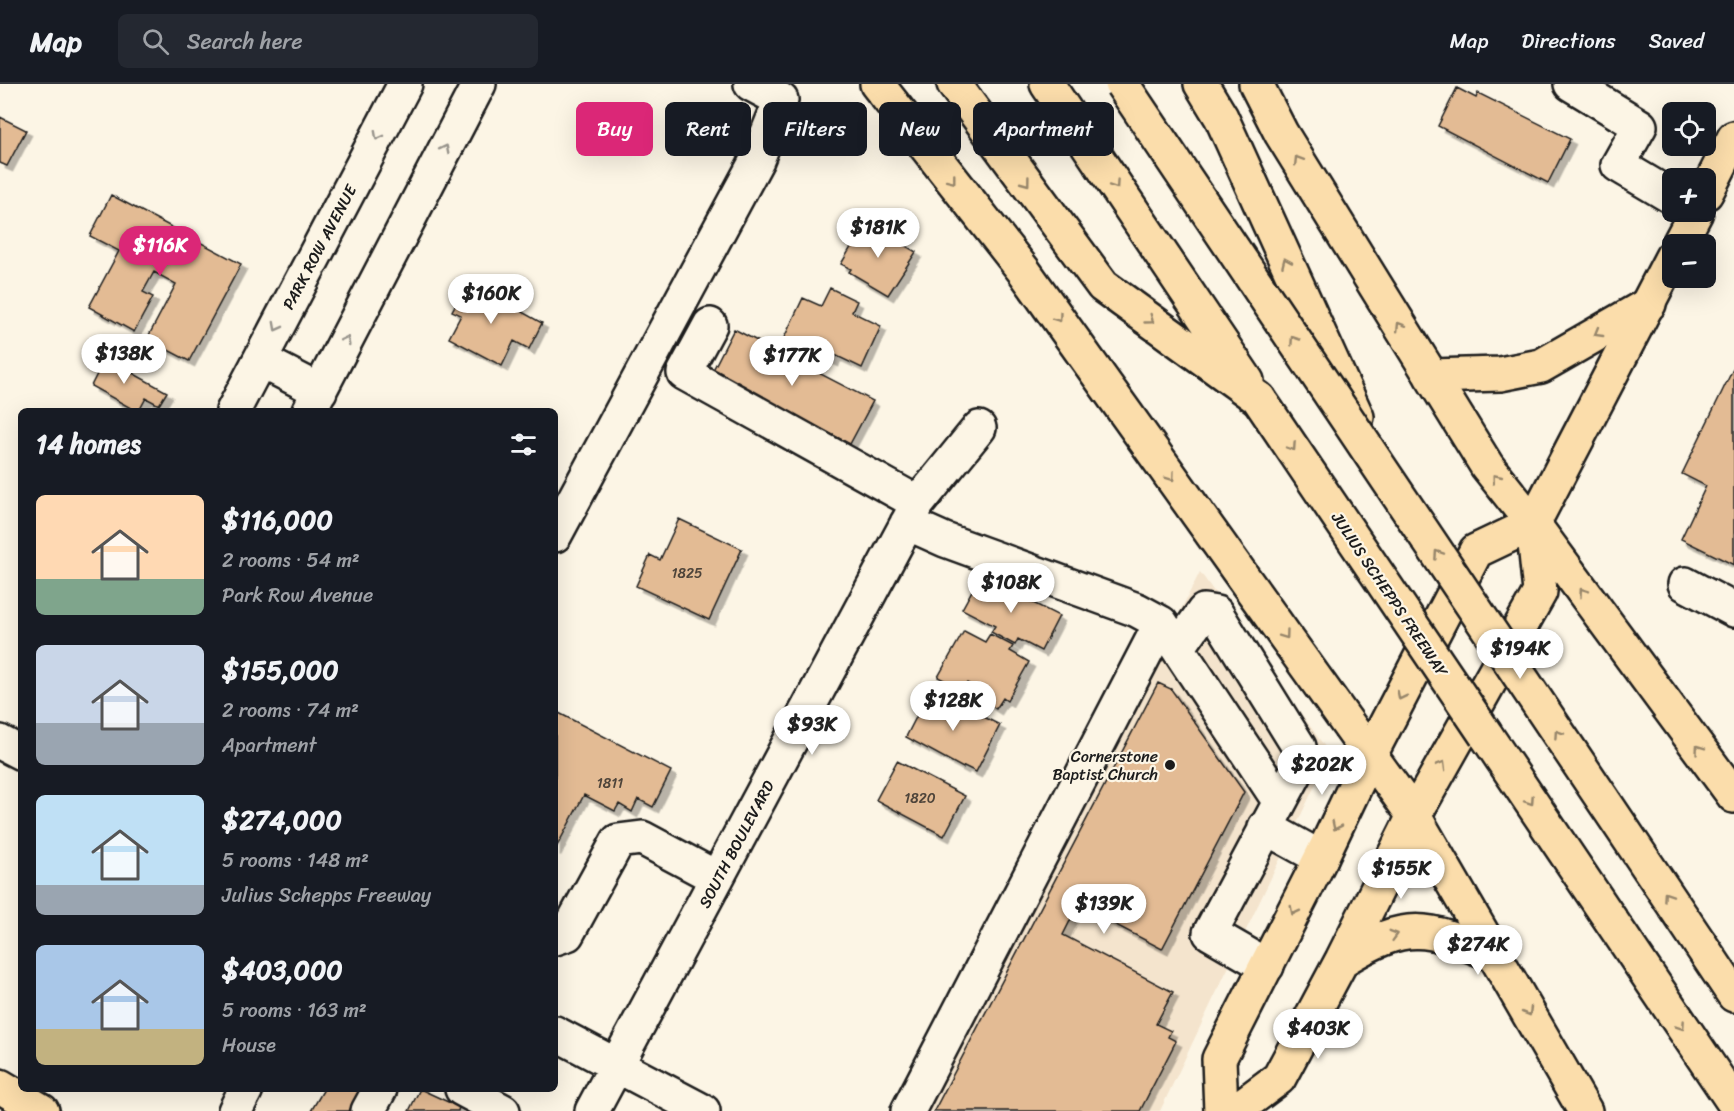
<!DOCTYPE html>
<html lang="en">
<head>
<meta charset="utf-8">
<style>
	body { margin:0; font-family:Sriracha,sans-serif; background:#242831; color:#f1f3f6; height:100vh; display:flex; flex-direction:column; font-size:22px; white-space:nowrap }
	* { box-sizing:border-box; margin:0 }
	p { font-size:20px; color:#9ea1a6 }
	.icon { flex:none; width:33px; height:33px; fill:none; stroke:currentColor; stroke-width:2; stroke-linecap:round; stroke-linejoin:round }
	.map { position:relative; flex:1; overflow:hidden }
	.sheet { position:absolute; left:18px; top:324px; width:540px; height:684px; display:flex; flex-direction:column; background:#171b24; border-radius:9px; box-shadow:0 6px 24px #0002 }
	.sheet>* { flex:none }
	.hud { position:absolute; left:576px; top:18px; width:570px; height:54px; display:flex; gap:12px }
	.controls { position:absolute; left:1662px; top:18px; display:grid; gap:12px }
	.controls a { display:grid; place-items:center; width:54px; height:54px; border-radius:9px; background:#171b24; box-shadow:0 6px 24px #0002; font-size:30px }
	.price { position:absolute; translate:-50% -51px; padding:0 14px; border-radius:21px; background:#fff; color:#222; font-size:20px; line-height:39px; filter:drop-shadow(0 2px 3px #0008) }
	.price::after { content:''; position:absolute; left:50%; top:36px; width:18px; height:14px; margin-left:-9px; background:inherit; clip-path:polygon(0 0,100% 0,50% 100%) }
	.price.selected { background:#db2777; color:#fff }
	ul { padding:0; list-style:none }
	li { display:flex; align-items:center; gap:18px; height:150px; padding:0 18px }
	li span { display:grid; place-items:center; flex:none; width:168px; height:120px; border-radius:9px; color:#555 }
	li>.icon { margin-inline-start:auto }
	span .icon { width:72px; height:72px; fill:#fffc; stroke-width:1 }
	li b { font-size:26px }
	h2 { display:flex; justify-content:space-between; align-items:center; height:72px; padding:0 18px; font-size:26px }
	.pill { padding:0 21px; border-radius:9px; background:#171b24; box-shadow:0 6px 24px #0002; font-size:21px; line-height:54px }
	.pill.selected { background:#db2777; color:#fff }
	header { display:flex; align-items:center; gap:36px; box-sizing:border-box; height:84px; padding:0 30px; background:#171b24; border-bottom:2px solid #363941 }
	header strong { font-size:28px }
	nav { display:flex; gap:33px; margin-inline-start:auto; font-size:21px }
	.search { width:420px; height:54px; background:#242831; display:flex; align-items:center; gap:15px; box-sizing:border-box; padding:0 21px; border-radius:9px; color:#9ea1a6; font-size:22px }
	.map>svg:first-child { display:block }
	.built { fill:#f4e4cd }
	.building { fill:#e3bb94; stroke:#1c1c1c; stroke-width:1.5; filter:url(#shadow) }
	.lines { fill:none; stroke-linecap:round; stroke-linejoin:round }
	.minor-casing { stroke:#1c1c1c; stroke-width:38 }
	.major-casing { stroke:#1c1c1c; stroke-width:38 }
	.highway-casing { stroke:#1c1c1c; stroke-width:38 }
	.minor { stroke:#fcf5e5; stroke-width:33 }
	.major { stroke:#fbddab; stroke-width:33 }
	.highway { stroke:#fbddab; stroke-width:33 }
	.highway-bridge-casing { stroke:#1c1c1c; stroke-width:38; stroke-linecap:butt }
	.highway-bridge { stroke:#fbddab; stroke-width:33 }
	.oneway { stroke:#97938b }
	.oneway2 { stroke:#97866b }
	.poi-dot { fill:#1c1c1c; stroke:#fcf5e5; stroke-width:2 }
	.labels { text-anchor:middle; stroke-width:4.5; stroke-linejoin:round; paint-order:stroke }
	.number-label { font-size:14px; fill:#4e443a }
	.street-label { font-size:16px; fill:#1c1c1c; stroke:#fcf5e5 }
	.poi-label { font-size:16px; fill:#1c1c1c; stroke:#fcf5e5; text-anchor:end }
</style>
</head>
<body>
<header>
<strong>Map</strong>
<div class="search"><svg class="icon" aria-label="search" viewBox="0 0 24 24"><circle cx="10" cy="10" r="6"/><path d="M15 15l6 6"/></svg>Search here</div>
<nav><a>Map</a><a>Directions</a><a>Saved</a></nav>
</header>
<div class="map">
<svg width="1734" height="1027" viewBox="0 0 1734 1027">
	<defs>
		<filter id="shadow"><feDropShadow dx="5.5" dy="5.5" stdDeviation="0" flood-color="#0004"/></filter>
	</defs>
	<rect width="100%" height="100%" fill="#fcf5e5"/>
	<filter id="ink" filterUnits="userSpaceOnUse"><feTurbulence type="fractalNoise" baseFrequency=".0167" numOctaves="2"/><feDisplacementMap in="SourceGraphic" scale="12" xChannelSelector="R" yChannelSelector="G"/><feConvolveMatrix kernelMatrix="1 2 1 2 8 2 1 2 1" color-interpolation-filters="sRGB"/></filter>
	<g filter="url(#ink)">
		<path class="built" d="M1200 488 1330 670 1160 1027H925Z"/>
		<path class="building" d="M1457 4 1476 14 1478 9 1570 55 1548 99 1438 42Z
			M0 33 26 46 7 82 0 79Z
			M111 111 241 180 189 277 147 255 176 200 154 188 143 208 153 213 134 248 89 223 119 167 90 152Z
			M866 138 916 168 888 211 849 188 851 185 841 180Z
			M468 198 542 239 529 265 514 257 502 282 449 254 461 231 452 227Z
			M830 204 857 217 852 228 881 242 862 284 835 271 833 277 784 254 803 214 821 222Z
			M734 245 873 317 850 360 712 288Z
			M98 270 167 308 159 321 146 314 139 327H136L91 302 98 288 91 284Z
			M1734 283V481L1681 455 1706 402 1682 390Z
			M679 435 742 465 709 536 636 502 650 471 660 476Z
			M980 492 1059 532 1041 567 1018 555 1015 561 991 548 995 542 962 525Z
			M964 547 985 558 990 550 1013 562 1010 567 1029 578 1007 617 1003 614 996 625 988 620 992 613 967 599 963 606 938 593Z
			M1158 599 1171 605 1244 708 1162 865 1078 821 1063 851 1173 908 1156 940 1171 947 1168 953 1176 957 1140 1027H934Z
			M942 612 1000 641 976 688 964 682 963 684 906 653 926 614 938 620Z
			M555 627 671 687 653 723 638 715 632 728 619 720 615 727 584 711 555 766Z
			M897 677 965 712 944 752 876 716Z
			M324 1005H362L349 1027H311Z
			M420 1005 459 1023 458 1027H409Z"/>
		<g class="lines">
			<defs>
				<path id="minor" d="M1571 0 1640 42 1618 81 1672 113
					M710 241 684 289 918 419
					M260 276 320 307
					M233 327 405 0
					M309 327 479 0
					M907 439 945 456 1137 526 1161 539 1280 718 1210 849 1267 882
					M555 451 757 76 781 16 751 0
					M1685 500 1734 526
					M1178 564 1204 527 1216 529 1299 663 1302 677 1280 718
					M0 658 21 669
					M1265 743 1321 774
					M555 854 567 850 618 757 642 754 717 794
					M555 949 703 1027
					M462 1005 503 1027
					M235 1027 246 1005
					M368 1027 380 1005
					M592 1027 918 419 979 344
					M908 1027 1161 539"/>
				<path id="major" d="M1706 109 1734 54
					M1679 160 1696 128
					M1534 441 1734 712
					M1370 671 1414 732 1585 1027
					M1342 876C1409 835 1426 843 1495 871
					M0 1002 42 1027
					M1221 1027 1219 975 1321 774 1370 671 1476 467 1533 440 1672 173
					M1235 1027 1279 994 1342 876 1414 732 1540 508 1533 440"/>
				<path id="highway" d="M877 0 1024 187 1370 671
					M954 0 1103 202 1259 315
					M1047 0 1247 297
					M1201 0 1221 33 1357 333
					M1256 0 1281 49 1487 382 1533 440
					M1431 292 1500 290 1541 282 1649 220
					M1486 651 1734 1019
					M1700 860 1734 911"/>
			</defs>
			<use href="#minor" class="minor-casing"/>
			<use href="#major" class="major-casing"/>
			<use href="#highway" class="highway-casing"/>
			<use href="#minor" class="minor"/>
			<use href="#major" class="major"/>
			<use href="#highway" class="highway"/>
			<defs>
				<path id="highway-bridge" d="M1122 0 1700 860
					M1259 315 1486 651"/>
			</defs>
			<use href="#highway-bridge" class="highway-bridge-casing"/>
			<use href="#highway-bridge" class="highway-bridge"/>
		</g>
		<defs><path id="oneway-chevron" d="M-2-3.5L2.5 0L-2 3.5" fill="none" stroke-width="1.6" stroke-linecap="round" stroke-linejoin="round" transform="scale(1.5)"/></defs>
		<g class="oneway">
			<use href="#oneway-chevron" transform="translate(378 52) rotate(118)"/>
			<use href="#oneway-chevron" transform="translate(445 65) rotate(-63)"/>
			<use href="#oneway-chevron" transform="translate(277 243) rotate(118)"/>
			<use href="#oneway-chevron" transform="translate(346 256) rotate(-63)"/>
		</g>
		<g class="oneway2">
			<use href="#oneway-chevron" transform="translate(1298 76) rotate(-122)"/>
			<use href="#oneway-chevron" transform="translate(952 96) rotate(52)"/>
			<use href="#oneway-chevron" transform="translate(1026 98) rotate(53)"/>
			<use href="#oneway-chevron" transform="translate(1115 101) rotate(56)"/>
			<use href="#oneway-chevron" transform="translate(1286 178) rotate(-114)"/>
			<use href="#oneway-chevron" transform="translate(1058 234) rotate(54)"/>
			<use href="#oneway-chevron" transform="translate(1150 236) rotate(36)"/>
			<use href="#oneway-chevron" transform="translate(1400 242) rotate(-122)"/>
			<use href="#oneway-chevron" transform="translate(1598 249) rotate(150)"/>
			<use href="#oneway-chevron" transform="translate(1294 256) rotate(-124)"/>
			<use href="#oneway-chevron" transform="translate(1292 363) rotate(56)"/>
			<use href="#oneway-chevron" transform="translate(1171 393) rotate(54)"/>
			<use href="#oneway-chevron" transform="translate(1496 394) rotate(-129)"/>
			<use href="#oneway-chevron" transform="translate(1438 470) rotate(-124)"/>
			<use href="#oneway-chevron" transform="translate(1583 508) rotate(-126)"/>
			<use href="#oneway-chevron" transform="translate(1285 551) rotate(54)"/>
			<use href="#oneway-chevron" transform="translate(1401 612) rotate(117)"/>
			<use href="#oneway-chevron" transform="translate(1558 650) rotate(-124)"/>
			<use href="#oneway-chevron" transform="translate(1699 665) rotate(-126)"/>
			<use href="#oneway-chevron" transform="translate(1442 681) rotate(-60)"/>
			<use href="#oneway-chevron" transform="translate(1530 717) rotate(56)"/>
			<use href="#oneway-chevron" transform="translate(1336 742) rotate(116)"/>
			<use href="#oneway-chevron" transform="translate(1667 812) rotate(-124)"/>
			<use href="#oneway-chevron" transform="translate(1294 827) rotate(117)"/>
			<use href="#oneway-chevron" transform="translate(1394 851) rotate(-16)"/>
			<use href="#oneway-chevron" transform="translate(1528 928) rotate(60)"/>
			<use href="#oneway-chevron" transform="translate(1681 942) rotate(56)"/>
		</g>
	</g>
	<circle class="poi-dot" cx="1170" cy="681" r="6"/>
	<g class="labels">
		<g class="number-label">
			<text x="687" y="494">1825</text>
			<text x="610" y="704">1811</text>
			<text x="920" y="719">1820</text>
		</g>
		<g class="street-label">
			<text transform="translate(319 163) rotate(-62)" y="6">PARK ROW AVENUE</text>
			<text transform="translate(1390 510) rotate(56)" y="6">JULIUS SCHEPPS FREEWAY</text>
			<text transform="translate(736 760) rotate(-62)" y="6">SOUTH BOULEVARD</text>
		</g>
		<g class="poi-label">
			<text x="1158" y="678">Cornerstone<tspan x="1158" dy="18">Baptist Church</tspan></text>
		</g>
	</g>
</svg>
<div class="controls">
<a><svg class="icon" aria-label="locate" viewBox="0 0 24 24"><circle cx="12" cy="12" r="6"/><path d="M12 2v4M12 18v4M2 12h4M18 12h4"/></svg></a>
<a>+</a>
<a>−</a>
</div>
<b class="price" style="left:878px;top:175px">$181K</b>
<b class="price selected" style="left:160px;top:193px">$116K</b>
<b class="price" style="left:491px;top:241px">$160K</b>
<b class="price" style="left:124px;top:301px">$138K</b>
<b class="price" style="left:792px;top:303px">$177K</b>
<b class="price" style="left:1011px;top:530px">$108K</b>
<b class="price" style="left:1520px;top:596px">$194K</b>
<b class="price" style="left:953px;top:648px">$128K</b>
<b class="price" style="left:812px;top:672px">$93K</b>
<b class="price" style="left:1322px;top:712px">$202K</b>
<b class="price" style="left:1401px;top:816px">$155K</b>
<b class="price" style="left:1104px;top:851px">$139K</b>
<b class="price" style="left:1478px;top:892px">$274K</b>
<b class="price" style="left:1318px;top:976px">$403K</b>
<div class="hud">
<a class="pill selected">Buy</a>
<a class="pill">Rent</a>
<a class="pill">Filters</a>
<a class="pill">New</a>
<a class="pill">Apartment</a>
</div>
<section class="sheet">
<h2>14 homes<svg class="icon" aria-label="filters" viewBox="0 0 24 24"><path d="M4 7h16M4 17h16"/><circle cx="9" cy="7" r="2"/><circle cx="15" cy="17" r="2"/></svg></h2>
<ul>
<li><span style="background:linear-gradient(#ffd9b3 70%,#7fa58c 0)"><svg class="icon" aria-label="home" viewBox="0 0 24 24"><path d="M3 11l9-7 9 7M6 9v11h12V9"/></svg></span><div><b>$116,000</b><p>2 rooms · 54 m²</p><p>Park Row Avenue</p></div></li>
<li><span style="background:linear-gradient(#c9d6e8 65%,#9aa5b1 0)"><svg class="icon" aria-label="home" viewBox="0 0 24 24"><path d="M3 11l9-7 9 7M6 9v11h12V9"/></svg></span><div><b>$155,000</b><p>2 rooms · 74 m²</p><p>Apartment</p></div></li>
<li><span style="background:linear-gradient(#bfe0f5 75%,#9aa5b1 0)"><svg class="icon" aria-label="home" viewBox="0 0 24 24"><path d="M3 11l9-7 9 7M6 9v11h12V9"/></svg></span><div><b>$274,000</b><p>5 rooms · 148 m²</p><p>Julius Schepps Freeway</p></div></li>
<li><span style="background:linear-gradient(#a9c7e8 70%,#c2b280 0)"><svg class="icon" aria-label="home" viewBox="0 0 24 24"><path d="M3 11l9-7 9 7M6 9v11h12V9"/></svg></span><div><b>$403,000</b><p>5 rooms · 163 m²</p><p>House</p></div></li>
</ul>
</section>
</div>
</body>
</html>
